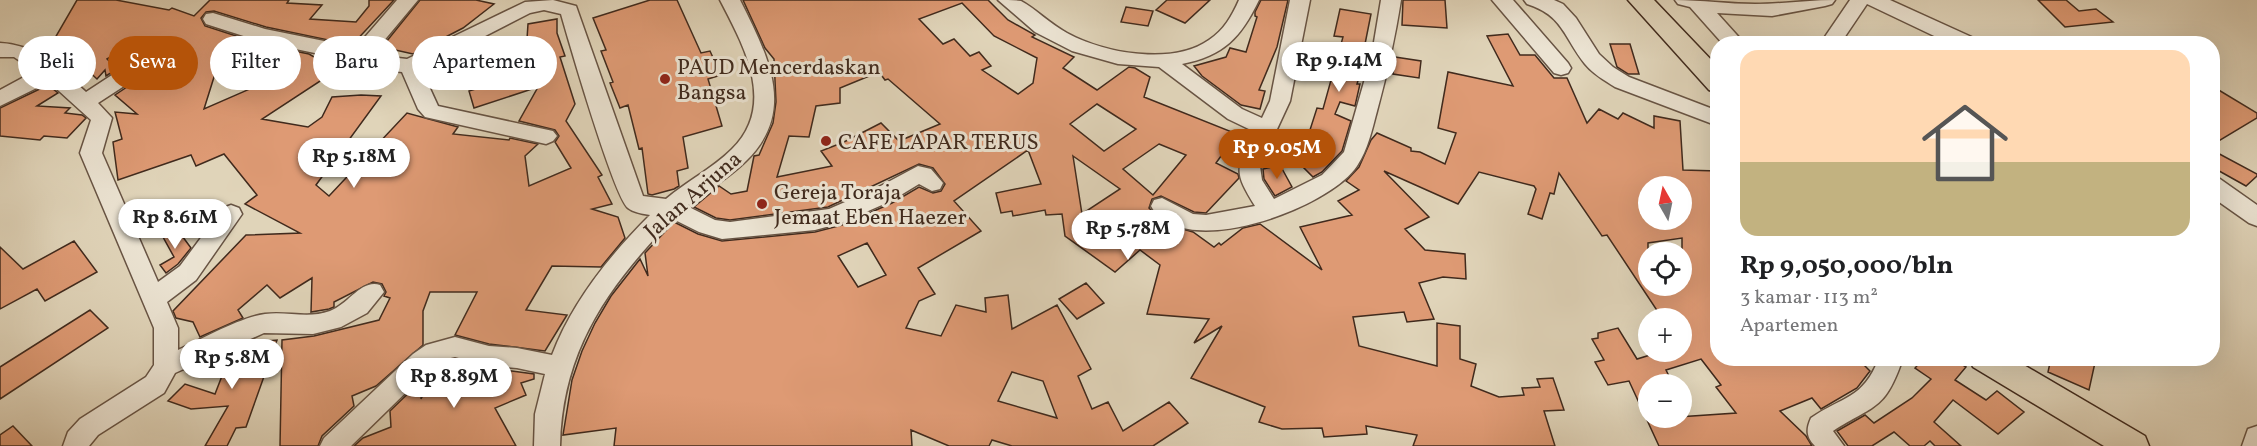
<!DOCTYPE html>
<html lang="id">
<head>
<meta charset="utf-8">
<style>
	body { margin:0; font-family:Vollkorn,serif; background:#f2f2f2; color:#202124; height:100vh; display:flex; flex-direction:column; font-size:22px; white-space:nowrap }
	* { box-sizing:border-box; margin:0 }
	p { font-size:20px; color:#757577 }
	.icon { flex:none; width:33px; height:33px; fill:none; stroke:currentColor; stroke-width:2; stroke-linecap:round; stroke-linejoin:round }
	.map { position:relative; flex:1; overflow:hidden }
	.panel { position:absolute; left:1710px; top:36px; width:510px; height:330px; display:flex; flex-direction:column; background:#fff; border-radius:24px; box-shadow:0 6px 24px #0002 }
	.panel>* { flex:none }
	.hud { position:absolute; left:18px; top:36px; width:570px; height:54px; display:flex; gap:12px }
	.needle { width:39px; rotate:351deg }
	.tools { position:absolute; left:1638px; top:176px; display:grid; gap:12px }
	.tools a { display:grid; place-items:center; width:54px; height:54px; border-radius:50%; background:#fff; box-shadow:0 6px 24px #0002; font-size:30px }
	.price { position:absolute; translate:-50% -51px; padding:0 14px; border-radius:21px; background:#fff; color:#222; font-size:20px; line-height:39px; filter:drop-shadow(0 2px 3px #0008) }
	.price::after { content:''; position:absolute; left:50%; top:36px; width:18px; height:14px; margin-left:-9px; background:inherit; clip-path:polygon(0 0,100% 0,50% 100%) }
	.price.current { background:#b45309; color:#fff }
	ul { padding:0; list-style:none }
	li { display:grid; align-content:center; gap:12px; height:318px; padding:0 30px }
	li+li { border-top:2px solid #e0e0e0 }
	li span { display:grid; place-items:center; height:186px; border-radius:18px; color:#555 }
	li>.icon { margin-inline-start:auto }
	span .icon { width:108px; height:108px; fill:#fffc; stroke-width:1 }
	li b { font-size:26px }
	.chip { padding:0 21px; border-radius:27px; background:#fff; box-shadow:0 6px 24px #0002; font-size:21px; line-height:54px }
	.chip.current { background:#b45309; color:#fff }
	.map>svg:first-child { display:block }
	.building { fill:#de9a74; stroke:#402a1d; stroke-width:1.5; fill-rule:evenodd }
	.lines { fill:none; stroke-linecap:round; stroke-linejoin:round }
	.minor-casing { stroke:#685444; stroke-width:3 }
	.major-casing { stroke:#402a1d; stroke-width:3 }
	.minor { fill:#ebe3d2; fill-rule:evenodd }
	.major { fill:#e0d4b9; fill-rule:evenodd }
	.poi-dot { fill:#8f2418; stroke:#ebe3d2; stroke-width:2 }
	.labels { text-anchor:middle; stroke-width:6; stroke-linejoin:round; paint-order:stroke }
	.poi-label { font-size:22px; fill:#402a1d; stroke:#ebe3d2; text-anchor:start }
	.street-label { font-size:22px; fill:#402a1d; stroke:#ebe3d2 }
</style>
</head>
<body>
<div class="map">
<svg width="2257" height="446" viewBox="0 0 2257 446">
	<rect width="100%" height="100%" fill="#e0d4b9"/>
	<filter id="stains"><feTurbulence type="fractalNoise" baseFrequency=".00333" numOctaves="4"/><feColorMatrix values="0 0 0 0 .2 0 0 0 0 .09 0 0 0 0 .02 0 0 0 .5 -.17"/></filter>
	<radialGradient id="worn" r=".72"><stop offset=".6" stop-color="#630" stop-opacity="0"/><stop offset="1" stop-color="#630" stop-opacity=".3"/></radialGradient>
	<path class="building" d="M77 0H116L169 10 172 8 194 16 210 0H289L287 3 322 5 310 19 356 22 369 6V0H394L352 45 266 27 214 11 206 12 201 18 205 26 261 44 309 54 337 70 262 119 308 127 322 117 332 97 361 95 381 96 316 185 329 196 407 113 458 127 453 134 509 140 510 138 538 144 525 156 529 186 571 168 555 142 559 136 555 130 519 121 538 87 474 108 469 91 479 88 471 55 527 39 528 24 557 19V33L565 56 560 57 575 104 566 121 602 175 598 177 612 204 592 209 618 217 625 238 601 267 552 266 526 310 567 315 545 351 489 344 455 335 477 292H430L423 311V345L376 386 352 396 354 406 322 436 318 446H280L282 340 314 336 379 320 390 298 384 296 386 292 382 284 373 282 334 302V307L329 309 311 312 312 278 280 298 267 285 238 310 243 318 200 337 193 322 176 318 173 311 246 235 300 233 245 204 257 195 224 154 196 166 191 155 118 180 113 142 122 139 115 112 137 114 115 95 154 69 167 64 160 53 150 50 139 40 107 59 117 69 106 76 105 70 97 79 85 68 72 76 39 52 51 45ZM220 58 266 69 284 74 204 109Z
		M420 0H476L494 4 463 28 413 54 382 47Z
		M650 0H677L701 53 710 51 721 75 708 79 722 126 683 137 688 168 677 171 679 186 674 189 652 195 648 194 642 148 639 149 628 105 620 108 610 83 613 82 601 51 606 50 593 18Z
		M743 0H988L1008 20 1035 35 1032 37 1074 57 1063 68 1097 90 1129 67 1135 68 1150 77 1144 97 1237 134 1216 163 1238 174 1239 178 1206 213 1194 212 1161 196 1152 199 1149 208 1166 224 1193 232 1214 247 1219 243 1221 245 1243 228 1260 224 1322 270 1300 227 1352 215 1338 201 1359 190 1346 181 1359 167 1371 140 1377 133 1411 148V151L1420 152 1445 164 1456 133 1438 128 1448 72 1513 86 1487 36 1508 34 1520 55H1535L1554 78H1567L1587 123 1599 109 1618 119 1623 113 1654 128V116L1680 121 1683 170 1718 171V174L1712 176 1718 191V358H1857L1870 371 1857 388 1821 409 1812 398 1780 411 1806 436 1812 446H1659L1629 381 1608 385 1595 362 1604 360 1592 339 1598 338V333L1618 328 1637 359 1663 351H1682V318H1662L1607 235 1602 236 1559 173 1554 194 1550 193 1542 219 1528 214 1536 189 1534 186 1479 172 1458 204 1384 171 1429 217 1405 229 1425 250 1465 254 1466 279 1443 277 1419 283 1434 319 1407 322 1404 312 1353 317 1359 346 1437 366V323L1460 326V359L1476 364 1471 386 1499 397 1524 395 1522 388 1540 387 1537 379 1553 378 1564 410 1544 411 1555 446H1413L1417 435 1366 426 1367 434 1324 437 1322 428 1282 429 1259 422 1265 407 1191 378 1222 326 1194 343 1209 319 1147 314 1160 265 1140 250 1115 272 1065 236 1062 214 1046 215 1045 210 1013 216 1012 211 1001 213 996 193 1041 184 1028 150 954 201 981 231 918 268 935 294 919 301 906 328 941 336 956 305 986 312 985 298 1008 295 1012 329 1057 305 1091 369 1078 376 1092 409 1108 402 1123 431 1169 402 1188 423 1153 446H1012L992 440 989 446H949L911 430 912 446H614L616 428 563 435 572 380 582 351 595 323 611 296 640 259 648 276 645 253 674 222 698 234 722 241 815 232 842 225 892 203 919 187 933 193 941 191 945 184 933 168 919 164 828 207 730 220 716 218 694 207 719 186 731 194 747 191 754 156 759 155 773 123 776 102 774 59 765 48ZM962 3 994 36 1037 58 1033 83 1018 94 982 70 991 66 979 52 970 56 954 39 943 44 919 19ZM879 72 885 80 888 79 940 124 899 141 881 123 844 142 821 151 832 166 777 177 789 136 809 137 816 106 840 103V88ZM1097 104 1136 129 1104 151 1070 124ZM1159 144 1186 155 1153 195 1123 169ZM1073 156 1120 189 1082 214ZM1648 186H1682V219L1657 224 1654 219H1648V211L1641 199 1648 197ZM1682 238V285H1648V243ZM867 243 886 275 858 287 838 256ZM1701 359 1721 385 1716 387 1736 413 1648 419V384H1673L1666 370ZM1012 372 1043 381 1057 418 998 401Z
		M1167 0H1210L1185 23 1156 10Z
		M1261 0H1288L1277 47 1259 90 1265 91 1260 109 1241 105 1202 76 1194 66 1226 57 1230 48 1246 52 1257 17 1255 16V12Z
		M1403 0H1445L1447 28 1402 25Z
		M2038 0H2066L2079 11 2096 9 2113 22 2065 27Z
		M1126 7 1153 11 1148 26 1121 22Z
		M1340 9 1371 14 1363 54H1366L1357 84H1360L1355 106 1340 102 1335 114 1351 121 1342 151 1322 172 1313 177 1295 159 1325 139 1309 133 1317 108 1323 109 1343 37 1334 36Z
		M1610 44H1630L1639 74H1628L1617 67Z
		M1395 57 1421 61 1419 78 1393 74Z
		M48 85 58 93 37 106 70 108 65 113 82 115 86 118 67 138 44 136 40 140 0 136V108Z
		M2212 86 2257 113V118L2212 145Z
		M2212 150 2257 174V176L2246 186 2212 167Z
		M1280 165 1292 187 1275 196 1264 179 1263 169Z
		M177 229 191 248 178 264 166 273 160 265 174 257 163 237Z
		M74 241 97 272 45 301 37 289 0 309V247L23 269Z
		M1086 283 1104 303 1077 319 1059 299Z
		M90 310 108 328 0 399V367Z
		M254 340 255 342 277 340 246 427 236 428 227 446H205L228 406 191 409 168 401 185 384 215 394 232 350Z
		M1924 358H1952L1966 367 1955 380 1986 400 1997 391 2024 412 1998 434 1953 400 1934 422 1961 446H1935L1930 441 1924 446H1910L1894 432 1872 446H1848L1837 431 1865 415 1874 423 1912 398 1931 379 1915 368Z
		M2051 358H2096L2089 390 2048 372Z
		M455 359 489 368 534 374V379L521 383 526 395 495 408 516 446H354L363 438 391 427 390 411 422 380 421 399 439 365Z
		M13 426 32 446H0V435Z"/>
	<g class="lines">
		<defs>
			<path id="minor" d="M397 0H418L372 55 407 59 525 2 553 0 576 6 643 196 666 199C687 181 712 169 732 149 777 105 744 46 720 0H740C767 54 798 111 746 161 728 179 706 191 687 206L715 220 730 222 829 209 875 189 918 166 931 169 943 183 940 189 932 191 919 184 891 201 841 223 815 230 722 239 699 232 673 219C608 286 562 350 560 446H534L535 414 545 374 517 368 489 366 455 357 442 360 431 368 351 446H320L324 438 413 354 426 345 455 337 489 346 517 348 552 355C572 302 610 255 650 215 643 214 633 212 628 208 614 197 569 42 561 14L544 10 530 13 421 69 438 106 553 131 557 136 553 141 546 144 425 117 418 109 402 72 356 67 329 56 262 42 206 24 203 19 206 14 213 13 265 29 334 43 353 51Z
				M998 0C1005 0 1016 0 1021 1 1036 9 1050 24 1067 33 1104 53 1172 66 1209 40 1224 30 1232 16 1239 0H1259C1241 37 1224 56 1182 64L1242 109 1262 118 1270 101 1290 0H1310L1290 101 1260 166 1262 180 1274 199 1322 175 1344 152 1372 54 1381 0H1401C1395 38 1387 74 1377 111 1372 130 1368 149 1357 166 1330 208 1182 263 1151 206L1154 200 1162 198 1193 214 1206 215 1255 206C1232 169 1237 169 1255 132L1228 119 1159 67 1118 64 1072 51 1035 32Z
				M1492 0H1513L1568 63 1571 68 1568 73 1561 75 1554 73Z
				M1524 0H1554L1563 4 1576 18 1599 54 1613 67 1629 77 1718 111V126L1615 87C1604 80 1593 74 1585 64 1564 38 1563 15 1527 4Z
				M1675 0C1702 0 1728 4 1755 4 1782 4 1808 0 1835 0L1832 4 1825 6 1772 16 1717 13 1745 44H1723L1690 7 1678 4Z
				M1850 0H1890L1976 39 1979 44H1951L1867 4 1840 44H1820Z
				M0 43C38 45 59 68 86 92L144 54 151 52 158 54 161 59 158 64 98 103 112 118 102 153 158 282 180 266 223 208 231 205 239 208 242 214 196 280 167 302 178 328V350C202 339 241 317 265 314 287 311 308 319 330 311 349 304 361 279 380 285L384 292 367 313 341 327 313 334 264 333 175 373 164 393 98 435 89 446H63L68 432 80 419 146 377 154 365V328L80 153 91 120 49 82 0 106V90L35 71 14 57H0Z
				M2212 177 2220 179 2257 205V226L2249 223 2212 197Z
				M1879 358H1903C1885 411 1875 404 1833 431L1844 446H1815C1806 437 1806 429 1811 418 1842 396 1863 400 1879 358Z
				M2257 426V446H2242L2248 429Z"/>
			<path id="major" d="M1628 0H1654L1718 67V93L1709 90Z
				M1969 358H2012L2145 436 2149 446H2104L1973 367Z"/>
		</defs>
		<use href="#minor" class="minor-casing"/>
		<use href="#major" class="major-casing"/>
		<use href="#minor" class="minor"/>
		<use href="#major" class="major"/>
	</g>
	<g class="poi-dot">
		<circle cx="665" cy="79" r="6"/>
		<circle cx="826" cy="141" r="6"/>
		<circle cx="762" cy="204" r="6"/>
	</g>
	<g class="labels">
		<g class="poi-label">
			<text x="677" y="74">PAUD Mencerdaskan<tspan x="677" dy="25">Bangsa</tspan></text>
			<text x="838" y="149">CAFE LAPAR TERUS</text>
			<text x="774" y="199">Gereja Toraja<tspan x="774" dy="25">Jemaat Eben Haezer</tspan></text>
		</g>
		<g class="street-label">
			<text transform="translate(692 194) rotate(-41)" y="8">Jalan Arjuna</text>
		</g>
	</g>
	<rect width="100%" height="100%" filter="url(#stains)"/>
	<rect width="100%" height="100%" fill="url(#worn)"/>
</svg>
<div class="tools">
<a><svg class="needle" viewBox="-14 -14 28 28"><path d="M0-13l5 13h-10z" fill="#e53935"/><path d="M0 13l5-13h-10z" fill="#757577"/></svg></a>
<a><svg class="icon" aria-label="locate" viewBox="0 0 24 24"><circle cx="12" cy="12" r="6"/><path d="M12 2v4M12 18v4M2 12h4M18 12h4"/></svg></a>
<a>+</a>
<a>−</a>
</div>
<b class="price" style="left:1339px;top:93px">Rp 9.14M</b>
<b class="price current" style="left:1277px;top:180px">Rp 9.05M</b>
<b class="price" style="left:354px;top:189px">Rp 5.18M</b>
<b class="price" style="left:175px;top:250px">Rp 8.61M</b>
<b class="price" style="left:1128px;top:261px">Rp 5.78M</b>
<b class="price" style="left:232px;top:390px">Rp 5.8M</b>
<b class="price" style="left:454px;top:409px">Rp 8.89M</b>
<div class="hud">
<a class="chip">Beli</a>
<a class="chip current">Sewa</a>
<a class="chip">Filter</a>
<a class="chip">Baru</a>
<a class="chip">Apartemen</a>
</div>
<section class="panel">
<ul>
<li><span style="background:linear-gradient(#ffd9b3 60%,#c2b280 0)"><svg class="icon" aria-label="home" viewBox="0 0 24 24"><path d="M3 11l9-7 9 7M6 9v11h12V9"/></svg></span><div><b>Rp 9,050,000/bln</b><p>3 kamar · 113 m²</p><p>Apartemen</p></div></li>
</ul>
</section>
</div>
</body>
</html>
